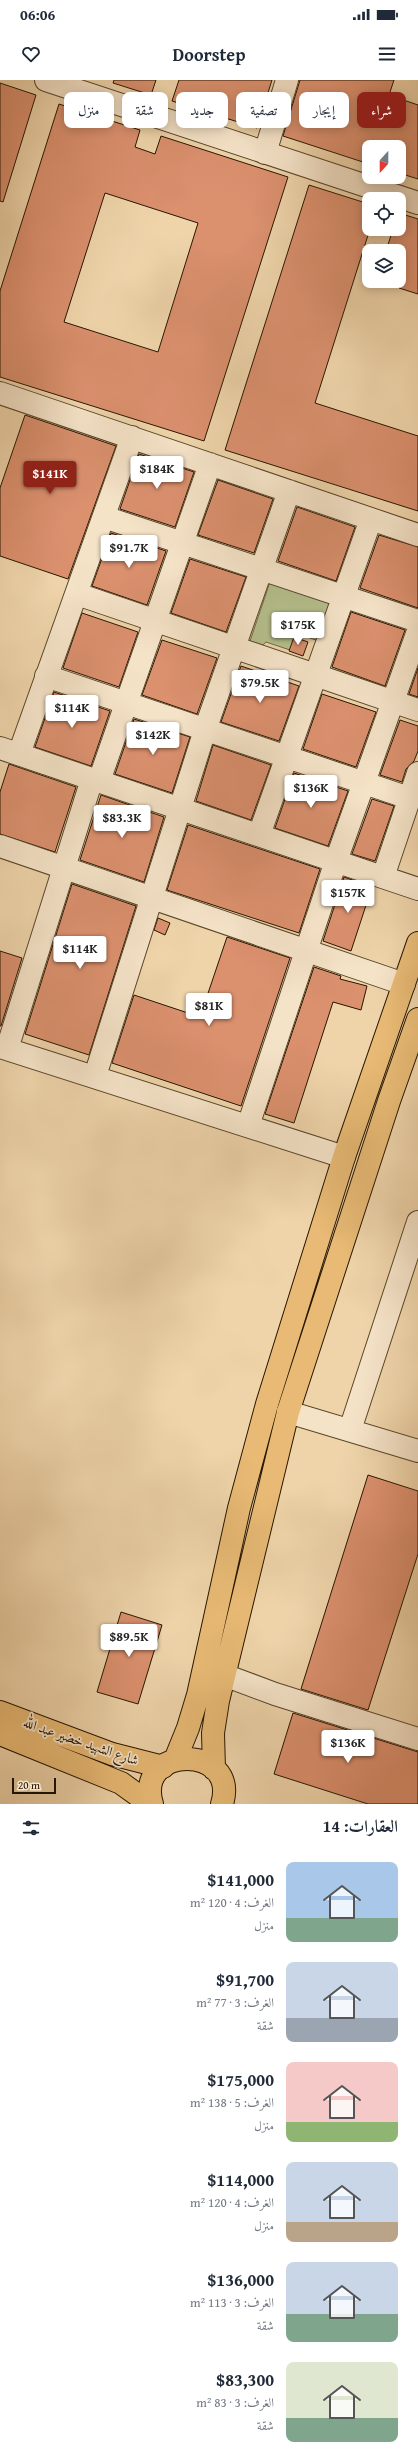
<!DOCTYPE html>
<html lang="ar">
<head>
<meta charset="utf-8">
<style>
	body { margin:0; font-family:"Gentium Book Plus",Amiri,serif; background:#f2f2f3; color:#1f2937; direction:rtl; height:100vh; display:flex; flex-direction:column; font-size:15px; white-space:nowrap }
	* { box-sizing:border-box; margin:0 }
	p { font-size:13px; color:#747a83 }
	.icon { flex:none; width:22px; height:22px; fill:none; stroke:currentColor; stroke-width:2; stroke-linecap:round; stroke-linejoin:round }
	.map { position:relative; height:1724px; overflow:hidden; direction:ltr }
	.side { display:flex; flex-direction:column; background:#fff; flex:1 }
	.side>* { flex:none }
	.top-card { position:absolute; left:12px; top:12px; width:394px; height:36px; direction:rtl; display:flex; gap:8px }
	.needle { width:26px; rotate:201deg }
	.buttons { position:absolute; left:362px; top:60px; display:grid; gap:8px }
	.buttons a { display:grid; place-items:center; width:44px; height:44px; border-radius:8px; background:#fff; box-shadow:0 2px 10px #0003; font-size:20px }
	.scale { position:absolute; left:12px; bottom:10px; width:44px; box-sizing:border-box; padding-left:4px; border:2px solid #271601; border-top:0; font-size:11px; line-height:14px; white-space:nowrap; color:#271601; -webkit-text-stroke:3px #f5e3c8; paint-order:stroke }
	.price { position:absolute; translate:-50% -34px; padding:0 9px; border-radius:4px; background:#fff; color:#222; font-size:13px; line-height:26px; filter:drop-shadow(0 1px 2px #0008) }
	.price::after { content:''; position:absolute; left:50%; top:24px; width:12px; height:9px; margin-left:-6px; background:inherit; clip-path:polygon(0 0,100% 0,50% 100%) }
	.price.current { background:#8f2418; color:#fff }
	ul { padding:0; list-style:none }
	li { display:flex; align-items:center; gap:12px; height:100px; padding:0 20px }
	li span { display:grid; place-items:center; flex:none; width:112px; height:80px; border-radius:8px; color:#555 }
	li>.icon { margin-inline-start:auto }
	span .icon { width:48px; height:48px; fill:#fffc; stroke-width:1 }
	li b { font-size:17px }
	h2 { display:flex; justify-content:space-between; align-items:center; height:48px; padding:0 20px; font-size:17px }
	.pill { padding:0 14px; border-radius:8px; background:#fff; box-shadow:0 2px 10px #0003; font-size:14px; line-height:36px }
	.pill.current { background:#8f2418; color:#fff }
	.status { display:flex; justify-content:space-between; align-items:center; height:28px; padding:0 20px; background:#fff; direction:ltr }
	.status svg { height:11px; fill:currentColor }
	header { display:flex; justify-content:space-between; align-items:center; height:52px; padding:0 20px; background:#fff; font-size:18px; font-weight:600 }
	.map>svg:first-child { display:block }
	.grass { fill:#b4be8c; stroke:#6e6a46 }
	.building { fill:#db906e; stroke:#271601; fill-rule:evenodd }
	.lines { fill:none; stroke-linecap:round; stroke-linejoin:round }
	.minor-casing { stroke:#59462b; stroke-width:24 }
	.major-casing { stroke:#271601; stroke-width:24 }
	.highway-casing { stroke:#271601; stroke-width:24 }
	.minor { stroke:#f5e3c8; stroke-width:22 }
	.major { stroke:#e8ba75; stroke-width:22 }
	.highway { stroke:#e8ba75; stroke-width:22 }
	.labels { text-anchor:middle; stroke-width:3.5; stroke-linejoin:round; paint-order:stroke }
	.street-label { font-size:14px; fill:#271601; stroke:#f5e3c8 }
</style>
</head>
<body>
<div class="status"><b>06:06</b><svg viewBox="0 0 49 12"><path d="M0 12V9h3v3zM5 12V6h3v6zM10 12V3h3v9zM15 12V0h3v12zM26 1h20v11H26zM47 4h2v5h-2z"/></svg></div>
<header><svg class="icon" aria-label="menu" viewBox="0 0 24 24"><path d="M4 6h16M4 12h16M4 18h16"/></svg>Doorstep<svg class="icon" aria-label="heart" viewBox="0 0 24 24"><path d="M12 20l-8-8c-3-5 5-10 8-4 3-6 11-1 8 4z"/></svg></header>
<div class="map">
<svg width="418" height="1724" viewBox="0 0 418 1724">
	<rect width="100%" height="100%" fill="#efd4aa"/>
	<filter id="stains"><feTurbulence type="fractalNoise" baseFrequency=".005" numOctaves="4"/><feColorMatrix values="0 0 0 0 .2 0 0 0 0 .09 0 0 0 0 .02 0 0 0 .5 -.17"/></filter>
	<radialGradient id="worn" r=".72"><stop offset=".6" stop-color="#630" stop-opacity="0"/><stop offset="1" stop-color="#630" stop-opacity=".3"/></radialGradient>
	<path class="grass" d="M272 496 333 516 319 561 301 555 296 572 266 562 263 565 250 561Z"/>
	<path class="building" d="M114 0H156L151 15 113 3Z
		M179 0H272L257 48 172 21Z
		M300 0H394L389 15 418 25V99L399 93V67H369V84L283 56Z
		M0 3 36 15 3 122 0 121Z
		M59 24 140 50 135 67 155 74 161 56 288 97 204 361 0 297V211ZM105 113 198 143 158 272 64 242Z
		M309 105 369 124V152L315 323 418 356V431L225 370Z
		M399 133 418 139V214L399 208V171H386L393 149H399Z
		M25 335 116 366 68 499 0 476V408Z
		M139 374 194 392 175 447 120 429Z
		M218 400 273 419 254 473 198 455Z
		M297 427 355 447 336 501 278 481Z
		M111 453 166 471 147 525 92 506Z
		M379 455 418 467V528L360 508Z
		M190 479 246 497 226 552 171 533Z
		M351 532 405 550 385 606 332 587Z
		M82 533 138 552 119 607 63 588Z
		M294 557 308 562 303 576 289 571Z
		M162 560 217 578 197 634 142 615Z
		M241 586 299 606 279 661 221 642Z
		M418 588V617L409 614Z
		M54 612 110 631 91 686 35 667Z
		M322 614 376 632 356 687 303 669Z
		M134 639 190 657 172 713 115 694Z
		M400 640 418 646V671L414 681 406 689 402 702 380 695Z
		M213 665 271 685 251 740 196 721Z
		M9 684 76 707 55 772 0 754V712Z
		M294 693 348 711 328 766 275 748Z
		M101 715 164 737 144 802 80 780Z
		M372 719 394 726 375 781 352 774Z
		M188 745 320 789 299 853 167 810Z
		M344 797 372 807 351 871 323 861Z
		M72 804 136 826 89 975 25 954Z
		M158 838 170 843 165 855 154 850Z
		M227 857 290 878 241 1026 112 983 134 915 200 937Z
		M0 871 22 878 1 946H0Z
		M314 887 341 896 340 899 367 906 361 930 333 922 294 1043 265 1034Z
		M368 1395 418 1411V1474L368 1630 301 1609Z
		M121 1532 162 1545 138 1624 97 1612Z
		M293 1633 418 1672V1724H368L274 1694Z"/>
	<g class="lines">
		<defs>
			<path id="minor" d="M46 0 418 123
				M265 73 287 0
				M0 313 418 455
				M104 437 418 541
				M77 514 418 630
				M46 596 409 718
				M0 668 418 809
				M19 674 132 357
				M99 701 210 384
				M259 755 371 439
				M0 766 404 904
				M383 797 418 693
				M0 967 344 1077
				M7 969 92 699
				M95 996 205 650 289 411
				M248 1046 336 781 418 551
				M288 1332 418 1371
				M350 1350 418 1142
				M224 1595 275 1614 418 1659"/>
			<path id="major" d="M0 1632 112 1674 163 1687
				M0 1654 121 1703 150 1724"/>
			<path id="highway" d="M175 1680 188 1648 198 1615 239 1428 267 1324 344 1077 418 863
				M214 1689 213 1653 218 1621 288 1332 389 1021 418 939
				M152 1724C134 1664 240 1664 222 1724"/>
		</defs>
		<use href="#minor" class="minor-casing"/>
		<use href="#major" class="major-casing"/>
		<use href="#highway" class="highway-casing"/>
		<use href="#minor" class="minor"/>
		<use href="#major" class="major"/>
		<use href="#highway" class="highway"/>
	</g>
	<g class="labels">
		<g class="street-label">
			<text transform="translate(81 1661) rotate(19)" y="5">شارع الشهيد خضير عبد الله</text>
		</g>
	</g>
	<rect width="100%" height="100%" filter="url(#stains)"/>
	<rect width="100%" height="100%" fill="url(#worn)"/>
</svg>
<div class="buttons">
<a><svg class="needle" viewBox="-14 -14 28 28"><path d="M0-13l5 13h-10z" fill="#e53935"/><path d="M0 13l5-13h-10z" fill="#747a83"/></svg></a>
<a><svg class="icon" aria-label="locate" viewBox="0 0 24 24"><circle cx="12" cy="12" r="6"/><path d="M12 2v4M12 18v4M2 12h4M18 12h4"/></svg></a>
<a><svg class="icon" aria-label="layers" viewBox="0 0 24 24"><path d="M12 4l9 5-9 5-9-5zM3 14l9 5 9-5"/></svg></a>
</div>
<div class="scale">20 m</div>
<b class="price" style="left:157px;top:410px">$184K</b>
<b class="price current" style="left:50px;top:415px">$141K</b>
<b class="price" style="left:129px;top:489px">$91.7K</b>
<b class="price" style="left:298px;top:566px">$175K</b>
<b class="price" style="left:260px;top:624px">$79.5K</b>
<b class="price" style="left:72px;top:649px">$114K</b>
<b class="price" style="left:153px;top:676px">$142K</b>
<b class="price" style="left:311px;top:729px">$136K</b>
<b class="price" style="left:122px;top:759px">$83.3K</b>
<b class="price" style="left:348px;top:834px">$157K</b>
<b class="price" style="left:80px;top:890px">$114K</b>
<b class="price" style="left:209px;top:947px">$81K</b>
<b class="price" style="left:129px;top:1578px">$89.5K</b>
<b class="price" style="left:348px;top:1684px">$136K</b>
<div class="top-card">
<a class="pill current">شراء</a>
<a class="pill">إيجار</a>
<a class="pill">تصفية</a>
<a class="pill">جديد</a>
<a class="pill">شقة</a>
<a class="pill">منزل</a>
</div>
</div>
<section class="side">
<h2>العقارات: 14<svg class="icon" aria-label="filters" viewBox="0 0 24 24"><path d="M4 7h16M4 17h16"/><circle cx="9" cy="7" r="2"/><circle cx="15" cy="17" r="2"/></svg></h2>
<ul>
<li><span style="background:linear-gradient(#a9c7e8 70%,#7fa58c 0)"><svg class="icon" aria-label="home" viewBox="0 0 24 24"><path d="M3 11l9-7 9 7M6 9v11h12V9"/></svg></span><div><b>$141,000</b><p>الغرف: 4 · 120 m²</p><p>منزل</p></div></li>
<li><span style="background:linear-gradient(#c9d6e8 70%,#9aa5b1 0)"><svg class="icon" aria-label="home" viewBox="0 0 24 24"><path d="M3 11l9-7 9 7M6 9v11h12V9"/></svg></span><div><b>$91,700</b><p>الغرف: 3 · 77 m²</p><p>شقة</p></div></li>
<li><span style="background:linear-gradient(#f6c9c9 75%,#8fb573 0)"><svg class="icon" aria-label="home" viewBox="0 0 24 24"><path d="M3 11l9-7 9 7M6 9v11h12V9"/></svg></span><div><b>$175,000</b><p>الغرف: 5 · 138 m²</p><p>منزل</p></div></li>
<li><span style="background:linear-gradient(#c9d6e8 75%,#b9a48a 0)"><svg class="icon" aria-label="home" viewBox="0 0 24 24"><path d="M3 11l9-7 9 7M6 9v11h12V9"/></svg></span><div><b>$114,000</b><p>الغرف: 4 · 120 m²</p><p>منزل</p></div></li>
<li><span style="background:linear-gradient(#c9d6e8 65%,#7fa58c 0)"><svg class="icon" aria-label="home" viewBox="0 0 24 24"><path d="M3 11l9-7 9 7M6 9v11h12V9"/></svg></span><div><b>$136,000</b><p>الغرف: 3 · 113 m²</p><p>شقة</p></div></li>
<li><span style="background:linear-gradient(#dfe7d0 70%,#7fa58c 0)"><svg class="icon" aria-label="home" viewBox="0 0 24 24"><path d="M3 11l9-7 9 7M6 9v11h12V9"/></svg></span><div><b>$83,300</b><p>الغرف: 3 · 83 m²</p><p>شقة</p></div></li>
</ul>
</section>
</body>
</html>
